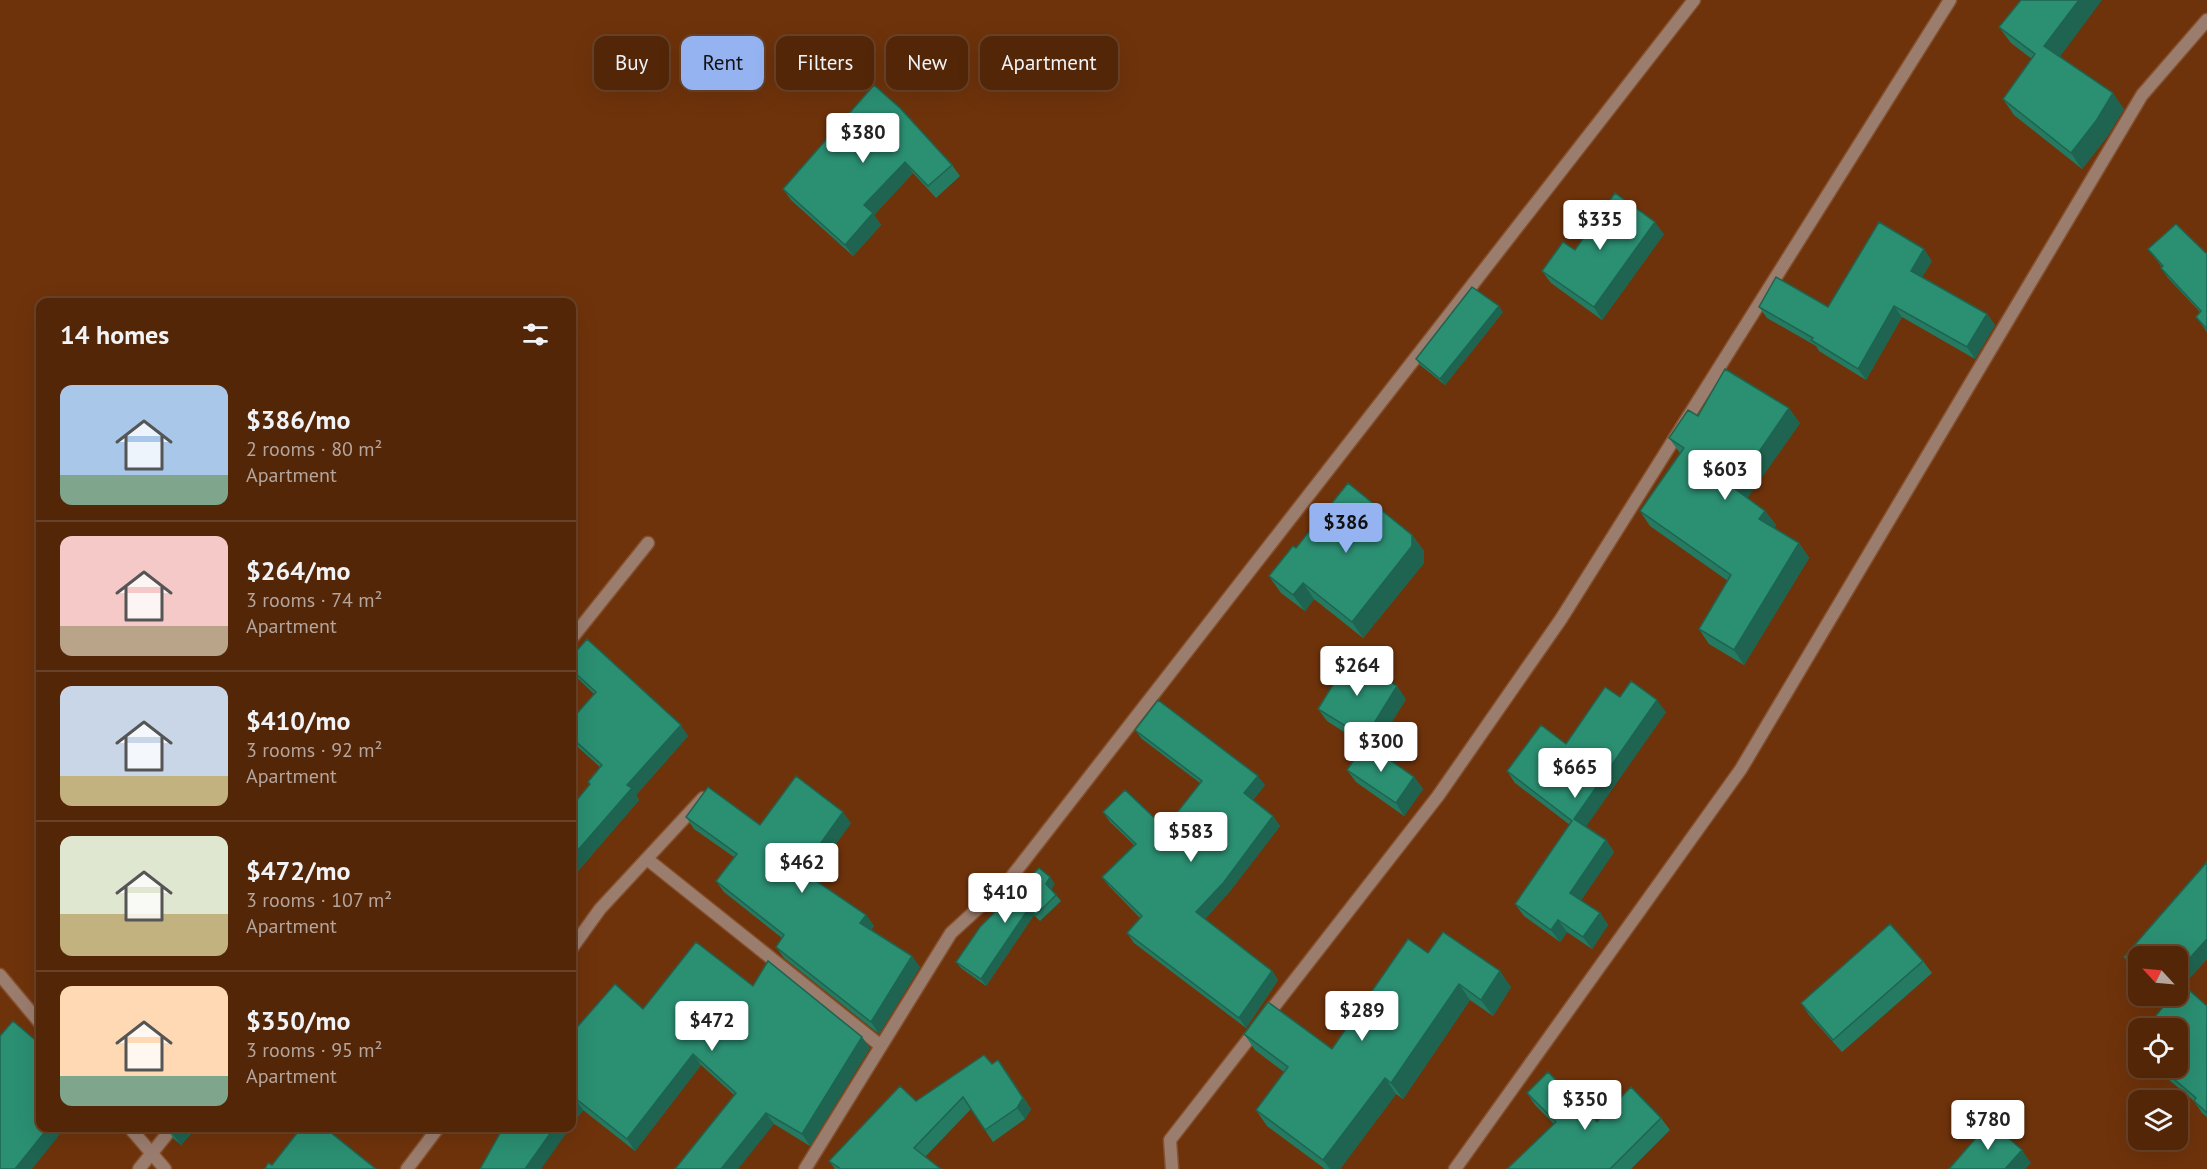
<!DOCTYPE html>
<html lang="en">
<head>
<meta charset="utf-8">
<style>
	body { margin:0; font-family:"PT Sans",sans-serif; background:#592e12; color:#f1f3f6; height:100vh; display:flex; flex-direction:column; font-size:22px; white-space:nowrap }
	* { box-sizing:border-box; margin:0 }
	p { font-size:20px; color:#b5a59c }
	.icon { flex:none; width:33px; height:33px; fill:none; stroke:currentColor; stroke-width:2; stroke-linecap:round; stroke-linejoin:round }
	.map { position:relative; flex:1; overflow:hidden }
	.panel { position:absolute; left:36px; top:298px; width:540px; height:834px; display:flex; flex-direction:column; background:#532608; border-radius:12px; box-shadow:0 6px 24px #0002,0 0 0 2px #694329 }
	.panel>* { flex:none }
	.hud { position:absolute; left:594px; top:36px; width:570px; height:54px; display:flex; gap:12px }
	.needle { width:39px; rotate:296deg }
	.controls { position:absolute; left:2128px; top:946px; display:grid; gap:12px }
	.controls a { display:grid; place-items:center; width:60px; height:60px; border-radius:12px; background:#532608; box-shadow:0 6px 24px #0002,0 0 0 2px #694329; font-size:30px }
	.price { position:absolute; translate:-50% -51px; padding:0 14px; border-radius:6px; background:#fff; color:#222; font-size:20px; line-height:39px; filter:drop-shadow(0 2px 3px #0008) }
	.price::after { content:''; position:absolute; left:50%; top:36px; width:18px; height:14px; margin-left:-9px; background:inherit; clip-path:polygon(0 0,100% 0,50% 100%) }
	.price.current { background:#95b2f1; color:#111 }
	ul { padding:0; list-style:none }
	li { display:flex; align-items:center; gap:18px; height:150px; padding:0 24px }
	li+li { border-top:2px solid #694329 }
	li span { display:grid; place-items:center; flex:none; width:168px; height:120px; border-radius:12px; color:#555 }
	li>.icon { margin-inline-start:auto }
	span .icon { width:72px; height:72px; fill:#fffc; stroke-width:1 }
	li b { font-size:26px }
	h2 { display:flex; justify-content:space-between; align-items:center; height:72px; padding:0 24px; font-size:26px }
	.pill { padding:0 21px; border-radius:12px; background:#532608; box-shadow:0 6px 24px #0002,0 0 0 2px #694329; font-size:21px; line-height:54px }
	.pill.current { background:#95b2f1; color:#111 }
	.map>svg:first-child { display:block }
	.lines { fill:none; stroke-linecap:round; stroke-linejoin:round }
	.minor-casing { stroke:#85502e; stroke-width:15 }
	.minor { stroke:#9b7d6e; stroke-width:12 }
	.wall { fill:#257b62 }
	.shaded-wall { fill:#1e6450 }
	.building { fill:#2b8f72; stroke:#1e6450; stroke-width:1.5 }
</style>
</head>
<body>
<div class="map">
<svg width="2207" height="1169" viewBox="0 0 2207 1169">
	<rect width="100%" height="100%" fill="#6f330b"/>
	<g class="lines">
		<defs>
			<path id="minor" d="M572 638 648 543
				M647 859 881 1046
				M572 948 600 909 703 798
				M0 975 40 1023
				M130 1128 165 1169
				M139 1169 172 1128
				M407 1169 438 1128
				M805 1169 951 933 1009 880 1694 0
				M1172 1169 1170 1140 1438 796 1561 619 1950 0
				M1455 1169 1741 769 2142 95 2207 20"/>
		</defs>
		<use href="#minor" class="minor-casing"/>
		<use href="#minor" class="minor"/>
	</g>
	<path class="wall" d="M1999 27 2060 56 2124 109 2107 137 2082 169 2014 115 2003 99 2032 59 2011 43Z
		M874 85 952 165 960 176 936 198 913 173 874 215 881 225 853 256 791 200 783 189Z
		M1664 234 1602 320 1551 283 1542 271 1575 250Z
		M2148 249 2207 254V332L2196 317 2200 312 2168 278 2161 268 2162 267Z
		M1932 261 1922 277 1987 314 1995 325 1975 359 1902 317 1866 380 1819 351 1816 346 1767 318 1759 307H1828Z
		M1503 312 1445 385 1420 365 1416 359Z
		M1698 416 1800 423 1747 498 1765 511 1776 525 1774 528 1799 543 1809 558 1744 665 1709 644 1699 629 1728 581 1650 526 1640 511 1680 453 1669 438Z
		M1412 535 1424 551V563L1363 638 1314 599 1305 611 1281 593 1269 576 1296 548Z
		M572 656 688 736 636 795 639 800 572 878V806L590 785 588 782 600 767 572 742V719L594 694 572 673Z
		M1620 697 1666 712 1586 826 1606 840 1614 852 1581 900 1600 913 1608 925 1592 949 1567 932 1560 942 1524 916 1515 904 1570 825 1515 783 1507 771 1566 744Z
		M1406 699 1375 749 1414 777 1423 789 1404 816 1356 782 1347 770 1364 745 1327 721 1318 709Z
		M1135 730 1265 785 1253 800 1273 816 1280 826 1230 891 1205 919 1272 971 1278 980 1246 1028 1134 943 1127 933 1140 918 1109 886 1102 877 1134 845 1110 822 1103 812 1165 828 1200 783 1142 739Z
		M686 817 760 825 851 823 814 874 818 880 817 881 866 915 874 926 871 930 920 967 879 1034 784 958 776 947 782 938 724 892 716 881 734 857 694 829Z
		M2207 862V959L2183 985 2207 1006V1117L2202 1113 2194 1101 2155 1068H2178V1029H2145L2170 999 2169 1000 2164 996H2178V957H2139V974L2131 968 2124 957Z
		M1055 884 1051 889 1061 901 1040 921 1034 915 986 986 961 968 956 962Z
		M1428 953 1511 987 1493 1016 1470 1000 1403 1099 1396 1094 1340 1169H1325L1267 1126 1256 1110 1284 1072 1255 1050 1244 1034 1332 1049Z
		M1923 961 1932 973 1842 1052 1809 1015 1801 1003Z
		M753 986 870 1048 810 1146 774 1124 734 1095 701 1065 635 1151 583 1110 572 1125V1033L643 1009Z
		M992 1064 1006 1071 1031 1109 1025 1119 993 1142 971 1109 925 1157 941 1169H835L829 1161 916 1101Z
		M1527 1093 1597 1122 1661 1118 1670 1130 1631 1169H1507L1554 1124 1535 1105Z
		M166 1128H196L181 1145 174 1139Z"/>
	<path class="shaded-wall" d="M2079 0H2102L2056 62 2044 46Z
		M2113 93 2124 109 2107 137 2082 169 2071 153Z
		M905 162 913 173 874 215 881 225 853 256 845 245 864 205Z
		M1655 222 1664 234 1602 320 1594 307Z
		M1924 249 1932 261 1919 282 1911 271Z
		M1499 306 1503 312 1445 385 1440 379Z
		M1894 306 1902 317 1866 380 1858 369Z
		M1987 314 1995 325 1975 359 1967 347Z
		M1789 408 1800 423 1744 503 1734 488Z
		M1765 511 1776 525 1770 534 1759 519Z
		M1412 535 1424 551V563L1363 638 1352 622Z
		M1799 543 1809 558 1744 665 1734 650Z
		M1303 583 1314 599 1305 611 1293 595Z
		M1397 686 1406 699 1374 751 1365 738Z
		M1657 700 1666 712 1583 831 1574 819Z
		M681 725 688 736 636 795 639 800 572 878V857L627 785Z
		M1258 776 1265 785 1250 803 1244 793Z
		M1414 777 1423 789 1404 816 1396 803Z
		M843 812 851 823 814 874 818 880 814 885 806 874 805 865Z
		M1273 816 1280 826 1230 891 1203 921 1196 912Z
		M1606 840 1614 852 1578 905 1570 893Z
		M1050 877 1055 884 1050 891 1046 884Z
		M1029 908 1034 915 986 986 981 979Z
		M1600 913 1608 925 1592 949 1583 937Z
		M866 915 874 926 868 934 860 923Z
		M1558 920 1567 932 1560 942 1551 930Z
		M2207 939V959L2178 990V971Z
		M912 956 920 967 879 1034 871 1022Z
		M1272 971 1278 980 1246 1028 1239 1018Z
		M1500 971 1511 987 1493 1016 1481 1000Z
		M1459 984 1470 1000 1403 1099 1391 1083Z
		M862 1037 870 1048 810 1146 802 1134Z
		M693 1054 701 1065 635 1151 627 1139Z
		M998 1060 1031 1109 1025 1119 1017 1108Z
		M1385 1078 1396 1094 1340 1169H1330L1323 1160Z
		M575 1098 583 1110 572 1125V1103Z
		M766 1113 774 1124 738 1169H721Z
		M48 1128H65L32 1169H15Z
		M177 1128H196L181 1145 172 1133Z
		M554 1128H570L541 1169H525Z
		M2022 1150 2031 1163 2025 1169H2005Z"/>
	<path class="building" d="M2021 0H2079L2044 46 2113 93 2096 121 2071 153 2003 99 2035 54 1999 27Z
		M874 85 900 108 952 165 928 186 905 162 864 205 873 213 845 245 783 189Z
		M1615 193 1655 222 1594 307 1542 271 1563 242 1575 250Z
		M1879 222 1924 249 1911 271 1987 314 1967 347 1894 306 1858 369 1811 340 1813 338 1759 307 1776 277 1828 307Z
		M2176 224 2207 254V329L2196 317 2201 311 2161 268 2163 266 2148 249Z
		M1472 287 1499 306 1440 379 1416 359Z
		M1725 369 1789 408 1734 488 1765 511 1759 519 1799 543 1734 650 1699 629 1731 575 1640 511 1684 448 1669 438 1688 410 1698 416Z
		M1348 483 1412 535V546L1352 622 1303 583 1293 595 1269 576 1293 546 1296 548Z
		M587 639 681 725 627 785 632 788 572 857V806L590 784 588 782 602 765 572 738V719L596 692 572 670V656Z
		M1350 657 1397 686 1365 738 1318 709Z
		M1631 681 1657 700 1574 819 1606 840 1570 893 1600 913 1583 937 1558 920 1551 930 1515 904 1572 821 1507 771 1541 725 1566 744 1605 687 1620 697Z
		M1158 700 1258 776 1244 793 1273 816 1224 882 1196 912 1272 971 1239 1018 1127 933 1142 916 1102 877 1136 844 1103 812 1125 790 1165 828 1202 781 1135 730Z
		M1366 743 1414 777 1396 803 1347 770Z
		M796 776 843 812 805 865 810 869 806 874 866 915 860 923 912 956 871 1022 776 947 784 935 716 881 737 854 686 817 708 787 760 825Z
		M2207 862V939L2178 971V957H2139V970L2124 957Z
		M1039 868 1050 877 1046 884 1056 895 1036 915 1029 908 981 979 956 962 980 927Z
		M1890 924 1923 961 1833 1040 1801 1003Z
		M1443 932 1500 971 1481 1000 1459 984 1391 1083 1385 1078 1323 1160 1256 1110 1288 1067 1244 1034 1268 1002 1332 1049 1408 939 1428 953Z
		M696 942 753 986 768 961 862 1037 802 1134 766 1113 721 1169H675L736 1093 693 1054 627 1139 575 1098 572 1103V1033L615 984 643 1009Z
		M2182 984 2207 1006V1113L2194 1101 2196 1098 2161 1068H2178V1029H2145L2172 996H2178V989Z
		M13 1021 40 1044V1128H48L15 1169H0V1036Z
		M2139 1037V1050L2133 1045Z
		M984 1055 992 1064 998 1060 1023 1098 1017 1108 985 1130 963 1097 914 1148 941 1169H841L829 1161 900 1086 916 1101Z
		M1548 1072 1597 1122 1631 1087 1661 1118 1610 1169H1507L1556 1122 1527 1093Z
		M1990 1122 2022 1150 2005 1169H1949Z
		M166 1128H177L172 1133Z
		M301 1128H325L376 1169H265L268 1163 272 1165Z
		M503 1128H554L525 1169H480Z"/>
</svg>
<div class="controls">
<a><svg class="needle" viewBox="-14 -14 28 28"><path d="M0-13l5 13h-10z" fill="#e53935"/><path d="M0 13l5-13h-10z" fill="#b5a59c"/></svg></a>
<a><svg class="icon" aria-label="locate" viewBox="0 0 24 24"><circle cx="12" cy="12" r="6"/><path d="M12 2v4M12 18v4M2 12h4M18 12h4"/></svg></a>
<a><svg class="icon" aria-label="layers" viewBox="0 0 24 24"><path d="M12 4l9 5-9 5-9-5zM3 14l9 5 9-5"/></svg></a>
</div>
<b class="price" style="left:863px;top:164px">$380</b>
<b class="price" style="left:1600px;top:251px">$335</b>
<b class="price" style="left:1725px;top:501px">$603</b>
<b class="price current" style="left:1346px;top:554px">$386</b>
<b class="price" style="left:1357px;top:697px">$264</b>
<b class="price" style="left:1381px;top:773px">$300</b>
<b class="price" style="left:1575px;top:799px">$665</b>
<b class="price" style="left:1191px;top:863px">$583</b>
<b class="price" style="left:802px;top:894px">$462</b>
<b class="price" style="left:1005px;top:924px">$410</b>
<b class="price" style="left:1362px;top:1042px">$289</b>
<b class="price" style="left:712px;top:1052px">$472</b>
<b class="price" style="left:1585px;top:1131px">$350</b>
<b class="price" style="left:1988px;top:1151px">$780</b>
<div class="hud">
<a class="pill">Buy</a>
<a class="pill current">Rent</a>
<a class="pill">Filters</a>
<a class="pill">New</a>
<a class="pill">Apartment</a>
</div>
<section class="panel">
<h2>14 homes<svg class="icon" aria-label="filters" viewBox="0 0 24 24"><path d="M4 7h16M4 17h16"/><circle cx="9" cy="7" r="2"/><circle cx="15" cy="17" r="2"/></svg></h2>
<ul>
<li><span style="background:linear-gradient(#a9c7e8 75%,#7fa58c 0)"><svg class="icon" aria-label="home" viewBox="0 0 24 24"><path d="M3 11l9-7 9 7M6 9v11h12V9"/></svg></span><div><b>$386/mo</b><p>2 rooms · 80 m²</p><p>Apartment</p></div></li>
<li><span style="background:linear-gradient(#f6c9c9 75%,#b9a48a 0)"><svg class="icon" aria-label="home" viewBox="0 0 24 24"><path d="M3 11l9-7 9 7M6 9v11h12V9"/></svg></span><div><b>$264/mo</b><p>3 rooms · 74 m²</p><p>Apartment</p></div></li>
<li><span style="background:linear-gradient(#c9d6e8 75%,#c2b280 0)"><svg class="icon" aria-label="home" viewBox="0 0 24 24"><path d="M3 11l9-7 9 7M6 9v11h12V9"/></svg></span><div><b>$410/mo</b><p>3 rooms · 92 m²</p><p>Apartment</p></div></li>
<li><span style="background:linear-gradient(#dfe7d0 65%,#c2b280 0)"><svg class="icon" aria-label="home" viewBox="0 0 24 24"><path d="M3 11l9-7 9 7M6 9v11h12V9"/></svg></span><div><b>$472/mo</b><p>3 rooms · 107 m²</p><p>Apartment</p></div></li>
<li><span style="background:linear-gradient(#ffd9b3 75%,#7fa58c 0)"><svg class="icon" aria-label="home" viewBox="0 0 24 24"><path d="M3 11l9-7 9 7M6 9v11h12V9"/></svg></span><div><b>$350/mo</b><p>3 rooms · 95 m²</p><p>Apartment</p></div></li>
</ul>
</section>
</div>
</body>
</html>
